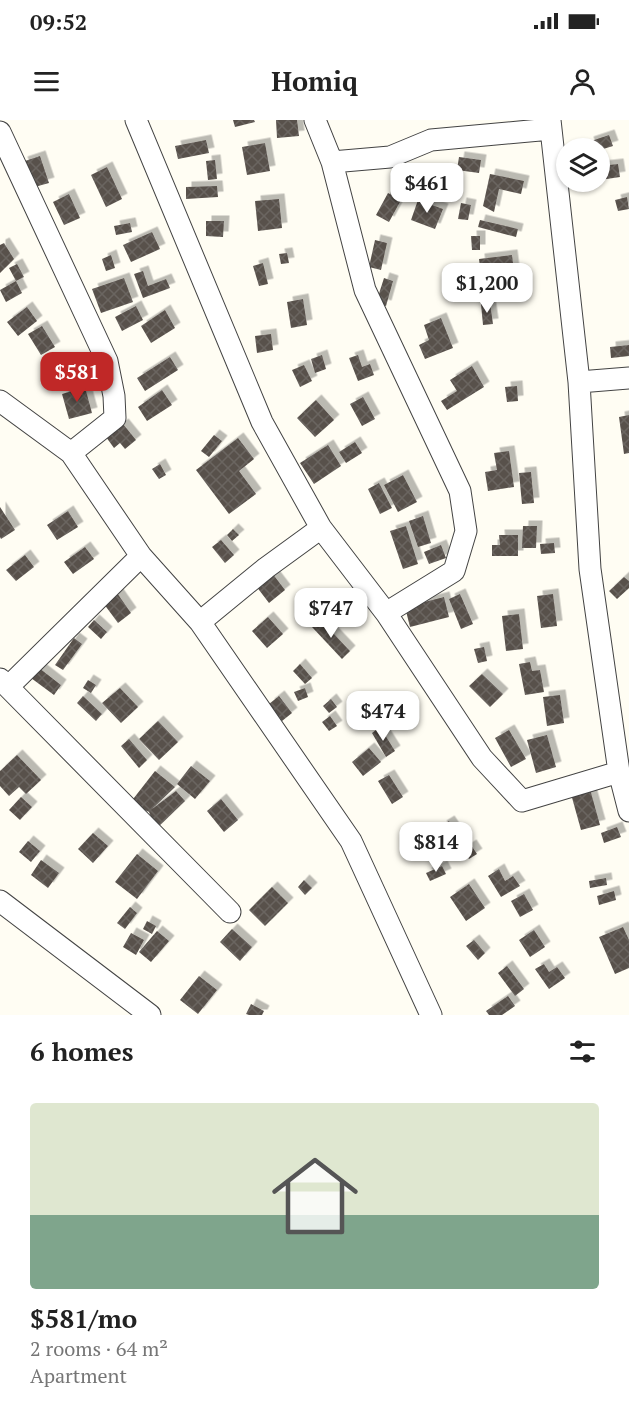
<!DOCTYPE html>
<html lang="en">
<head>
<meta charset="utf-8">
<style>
	body { margin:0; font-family:"PT Serif",serif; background:#f2f2f2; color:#222; height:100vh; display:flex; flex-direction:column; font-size:22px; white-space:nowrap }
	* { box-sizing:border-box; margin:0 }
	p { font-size:20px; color:#767676 }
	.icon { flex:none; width:33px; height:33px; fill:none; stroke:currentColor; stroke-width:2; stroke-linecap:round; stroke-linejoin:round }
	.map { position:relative; height:895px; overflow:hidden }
	.side { display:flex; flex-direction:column; background:#fff; flex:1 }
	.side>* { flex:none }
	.controls { position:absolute; left:556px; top:18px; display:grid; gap:12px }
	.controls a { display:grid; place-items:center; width:54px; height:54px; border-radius:50%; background:#fff; box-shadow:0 2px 4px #0004; font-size:30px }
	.price { position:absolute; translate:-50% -51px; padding:0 14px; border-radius:12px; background:#fff; color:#222; font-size:20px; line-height:39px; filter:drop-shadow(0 2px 3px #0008) }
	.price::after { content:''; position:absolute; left:50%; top:36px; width:18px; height:14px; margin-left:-9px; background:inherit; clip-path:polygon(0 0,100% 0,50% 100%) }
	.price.selected { background:#c02827; color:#fff }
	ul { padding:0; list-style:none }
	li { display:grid; align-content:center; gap:12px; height:318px; padding:0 30px }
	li+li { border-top:2px solid #e0e0e0 }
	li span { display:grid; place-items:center; height:186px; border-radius:6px; color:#555 }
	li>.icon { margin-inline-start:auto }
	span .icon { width:108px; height:108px; fill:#fffc; stroke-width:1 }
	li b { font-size:26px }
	h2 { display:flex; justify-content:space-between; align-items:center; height:72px; padding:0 30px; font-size:26px }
	.status { display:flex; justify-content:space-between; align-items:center; height:42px; padding:0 30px; background:#fff; direction:ltr }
	.status svg { height:16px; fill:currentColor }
	header { display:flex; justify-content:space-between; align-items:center; height:78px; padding:0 30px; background:#fff; font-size:27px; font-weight:700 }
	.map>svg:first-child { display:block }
	.building { fill:url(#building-cross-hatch); filter:url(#shadow) }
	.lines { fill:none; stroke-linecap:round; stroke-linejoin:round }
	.minor-casing { stroke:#434343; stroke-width:23 }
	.minor { stroke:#fff; stroke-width:21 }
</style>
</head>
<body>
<div class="status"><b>09:52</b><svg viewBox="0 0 49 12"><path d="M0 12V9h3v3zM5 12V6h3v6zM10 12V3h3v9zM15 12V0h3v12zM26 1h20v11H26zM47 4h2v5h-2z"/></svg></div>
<header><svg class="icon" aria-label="menu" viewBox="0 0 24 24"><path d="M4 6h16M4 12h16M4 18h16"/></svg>Homiq<svg class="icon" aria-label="person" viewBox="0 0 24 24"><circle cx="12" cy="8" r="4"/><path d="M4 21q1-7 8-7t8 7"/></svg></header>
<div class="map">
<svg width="629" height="895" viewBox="0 0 629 895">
	<defs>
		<pattern id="building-cross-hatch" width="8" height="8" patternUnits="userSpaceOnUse" patternTransform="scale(1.5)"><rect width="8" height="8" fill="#58514c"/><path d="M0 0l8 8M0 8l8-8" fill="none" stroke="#6b6561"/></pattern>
		<filter id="shadow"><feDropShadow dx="5.5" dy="-5.5" stdDeviation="0" flood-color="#0004"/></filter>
	</defs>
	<rect width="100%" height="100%" fill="#fffdf3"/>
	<path class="building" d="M233 0H254L255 2 235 7Z
		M276 0H297L299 16 277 18Z
		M609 15 613 26 600 30V28H590L588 22Z
		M206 20 209 33 178 39 175 26Z
		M265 23 270 51 247 55 242 27Z
		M40 36 49 63 31 68 22 42Z
		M459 37 481 40 479 53 457 50Z
		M215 40 217 59 208 60 206 41Z
		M618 44 620 57 600 60V46Z
		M107 47 122 79 106 87 91 55Z
		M409 49 437 61 429 81 408 72 410 66 403 63Z
		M490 54 524 61 521 74 499 69 494 92 483 86Z
		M217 66 218 77 186 79V67Z
		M388 73 401 80 389 102 376 95Z
		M69 74 80 98 64 105 53 82Z
		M627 77 629 89 618 91 615 80Z
		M279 79 282 108 258 111 255 81Z
		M418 80 443 89 435 109 411 100Z
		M461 83 471 85 468 100 458 99Z
		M480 100 518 109 516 117 478 107Z
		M206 101H224L223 117 206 116Z
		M130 103 132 112 116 115 114 106Z
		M152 112 160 129 131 142 123 125Z
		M471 116H480V130H472Z
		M375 120 387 123 381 150 369 147Z
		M4 123 14 139 0 153V125Z
		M287 133 289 143 281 144 279 134Z
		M111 135 115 148 106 151 102 139Z
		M512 135 514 151 481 156 479 139Z
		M263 143 268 164 259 166 253 146Z
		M17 144 24 157 16 161 9 148Z
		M143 151 148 166 166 159 170 168 143 178 134 154Z
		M505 157 509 175 488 180 484 162Z
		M124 158 133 182 101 193 92 169Z
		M384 158 393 161 386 186 376 183Z
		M16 161 22 173 6 182 0 170Z
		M303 179 307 205 291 208 287 182Z
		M490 183 493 204 483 205 481 184Z
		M136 186 143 200 122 211 115 197Z
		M27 187 37 201 18 216 7 202Z
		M165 190 175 208 151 223 141 206Z
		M441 198 453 228 425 239 419 225 429 220 424 205Z
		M42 206 55 227 41 235 28 214Z
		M271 214 273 230 257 233 255 216Z
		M629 225V236L611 238 610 227Z
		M322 235 326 249 315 253 311 239Z
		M358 235 362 247 370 244 374 255 358 261 349 238Z
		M170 237 178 250 145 271 137 258Z
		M304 245 312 261 300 267 292 250Z
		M472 246 484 267 447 290 441 281 457 271 450 260Z
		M517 266 518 281 507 282 505 267Z
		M85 267 92 293 69 299 62 274Z
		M162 270 172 285 147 301 138 287Z
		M363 277 375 299 362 306 350 284Z
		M316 280 334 300 315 317 297 298Z
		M629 295V333L624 334 619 297Z
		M123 304 136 320 125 329 120 323 114 328 106 317Z
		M214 315 222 321 209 337 201 331Z
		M238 318 254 339 239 351 256 374 229 394 196 350Z
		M355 322 362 333 346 343 339 332Z
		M328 325 341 346 314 364 300 343Z
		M509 331 514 367 488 371 485 352 497 350 494 333Z
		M160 344 166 355 159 359 152 349Z
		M531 352 534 383 522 384 519 353Z
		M403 355 417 382 398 392 384 365Z
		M379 363 392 388 380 394 368 369Z
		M0 387 15 410 1 419 0 417Z
		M68 391 78 407 57 420 47 405Z
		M423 396 431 423 418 427 409 401Z
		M406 406 418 444 403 449 390 411Z
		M523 406H537L536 428H522Z
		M233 409 239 415 232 421 227 415Z
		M499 415H518V436H492V425H500Z
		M221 420 234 435 225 443 212 427Z
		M554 423 555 433 541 434 540 424Z
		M441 425 446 438 429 444 424 432Z
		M85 427 94 439 73 454 64 442Z
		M25 435 34 447 16 461 6 450Z
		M272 453 285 470 269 483 256 466Z
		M624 457 629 461V468L617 479 609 471Z
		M115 470 131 493 118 503 101 480Z
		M460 474 473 504 461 509 449 479Z
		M553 474 557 506 541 508 537 476Z
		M444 477 449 497 410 507 405 487Z
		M519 494 523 529 506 531 502 496Z
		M268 497 283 514 267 528 252 511Z
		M320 499 350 531 342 539 312 507Z
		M94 500 107 512 101 519 88 507Z
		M74 518 82 524 63 550 55 545Z
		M484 527 487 541 478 543 474 529Z
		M530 542 532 551 540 550 544 572 525 575 519 544Z
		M300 544 312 558 305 564 293 551Z
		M39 548 61 565 54 575 31 558Z
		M482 554 503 574 490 587 469 566Z
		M88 560 96 565 91 573 83 568Z
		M120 568 138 587 121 603 102 583Z
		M305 568 308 577 298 581 294 572Z
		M560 575 564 603 547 606 543 577Z
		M83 576 102 594 96 601 77 583Z
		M279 576 292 593 282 601 269 584Z
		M331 579 337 587 329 593 323 586Z
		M330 596 337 606 329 611 322 602Z
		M158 601 178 622 159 640 139 619Z
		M380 607 395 631 386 637 372 613Z
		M509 610 526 639 511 647 495 618Z
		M547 615 556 647 536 653 527 620Z
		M129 619 147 640 139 648 121 626Z
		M369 628 381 642 363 656 352 642Z
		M17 635 41 660 26 674 19 667 9 676 0 666V651Z
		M191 646 210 661 195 679 177 664Z
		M155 651 175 667 152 689 176 671 185 681 156 709 149 692 130 683Z
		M389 655 403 677 392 684 378 661Z
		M590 669 600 705 581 710 571 674Z
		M21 677 32 687 20 700 9 690Z
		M221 679 238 700 224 712 207 691Z
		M449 701 459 716 451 721 441 706Z
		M617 707 621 717 604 723 601 713Z
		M93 713 108 726 93 743 78 729Z
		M28 721 40 731 31 742 19 732Z
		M471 725 477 734 469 739 463 730Z
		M137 734 158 751 137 779 115 762Z
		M41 740 59 753 48 768 31 755Z
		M442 746 446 754 430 761 426 753Z
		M499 749 505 761 513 756 520 766 501 777 488 756Z
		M606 758 607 765 590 768 589 761Z
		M304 760 312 768 305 775 298 767Z
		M469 764 485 788 466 801 450 777Z
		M272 767 288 783 265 806 249 790Z
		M614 771 616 780 599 785 597 776Z
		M524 774 533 790 520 797 511 781Z
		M130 787 137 793 125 809 117 803Z
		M147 801 156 806 152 814 143 809Z
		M623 807 629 820V848L615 854 599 817Z
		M232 809 252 827 240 841 220 822Z
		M534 810 545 827 530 837 519 820Z
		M157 811 169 821 151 842 139 832Z
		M131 813 144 820 136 835 123 827Z
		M474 820 485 833 478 840 466 826Z
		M544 844 549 852 557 847 565 858 549 869 535 849Z
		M507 846 524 869 515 876 498 853Z
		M199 856 217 870 198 894 180 880Z
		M508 876 515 886 502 895H489L486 891Z
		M251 884 264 891 262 895H249L246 894Z"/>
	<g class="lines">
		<defs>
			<path id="minor" d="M136 0 262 302 321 408 386 493 482 638 522 681 619 652
				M315 0 332 42 365 170 460 371 466 411 454 451 386 493
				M550 0 579 262 590 449 619 652 629 691
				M0 12 107 241 114 276 115 298 71 333
				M332 42 390 37 431 20 551 9
				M579 262 629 258
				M0 281 71 333 141 436 200 502 351 721 431 895
				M200 502 266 448 321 408
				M0 559 230 792
				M8 567 141 436
				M0 781 150 895"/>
		</defs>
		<use href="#minor" class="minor-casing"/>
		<use href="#minor" class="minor"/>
	</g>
</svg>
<div class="controls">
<a><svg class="icon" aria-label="layers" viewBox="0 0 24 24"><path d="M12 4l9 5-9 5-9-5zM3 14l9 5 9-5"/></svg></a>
</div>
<b class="price" style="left:427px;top:94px">$461</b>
<b class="price" style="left:487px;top:194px">$1,200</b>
<b class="price selected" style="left:77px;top:283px">$581</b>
<b class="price" style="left:331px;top:519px">$747</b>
<b class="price" style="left:383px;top:622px">$474</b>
<b class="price" style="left:436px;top:753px">$814</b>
</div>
<section class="side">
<h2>6 homes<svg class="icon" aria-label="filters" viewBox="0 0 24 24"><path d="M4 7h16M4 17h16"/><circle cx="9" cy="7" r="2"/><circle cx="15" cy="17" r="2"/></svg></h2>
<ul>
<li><span style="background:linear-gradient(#dfe7d0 60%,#7fa58c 0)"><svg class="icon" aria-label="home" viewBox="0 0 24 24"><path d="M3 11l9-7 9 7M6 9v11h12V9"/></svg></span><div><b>$581/mo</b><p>2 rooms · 64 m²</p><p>Apartment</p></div></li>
</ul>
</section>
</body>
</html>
